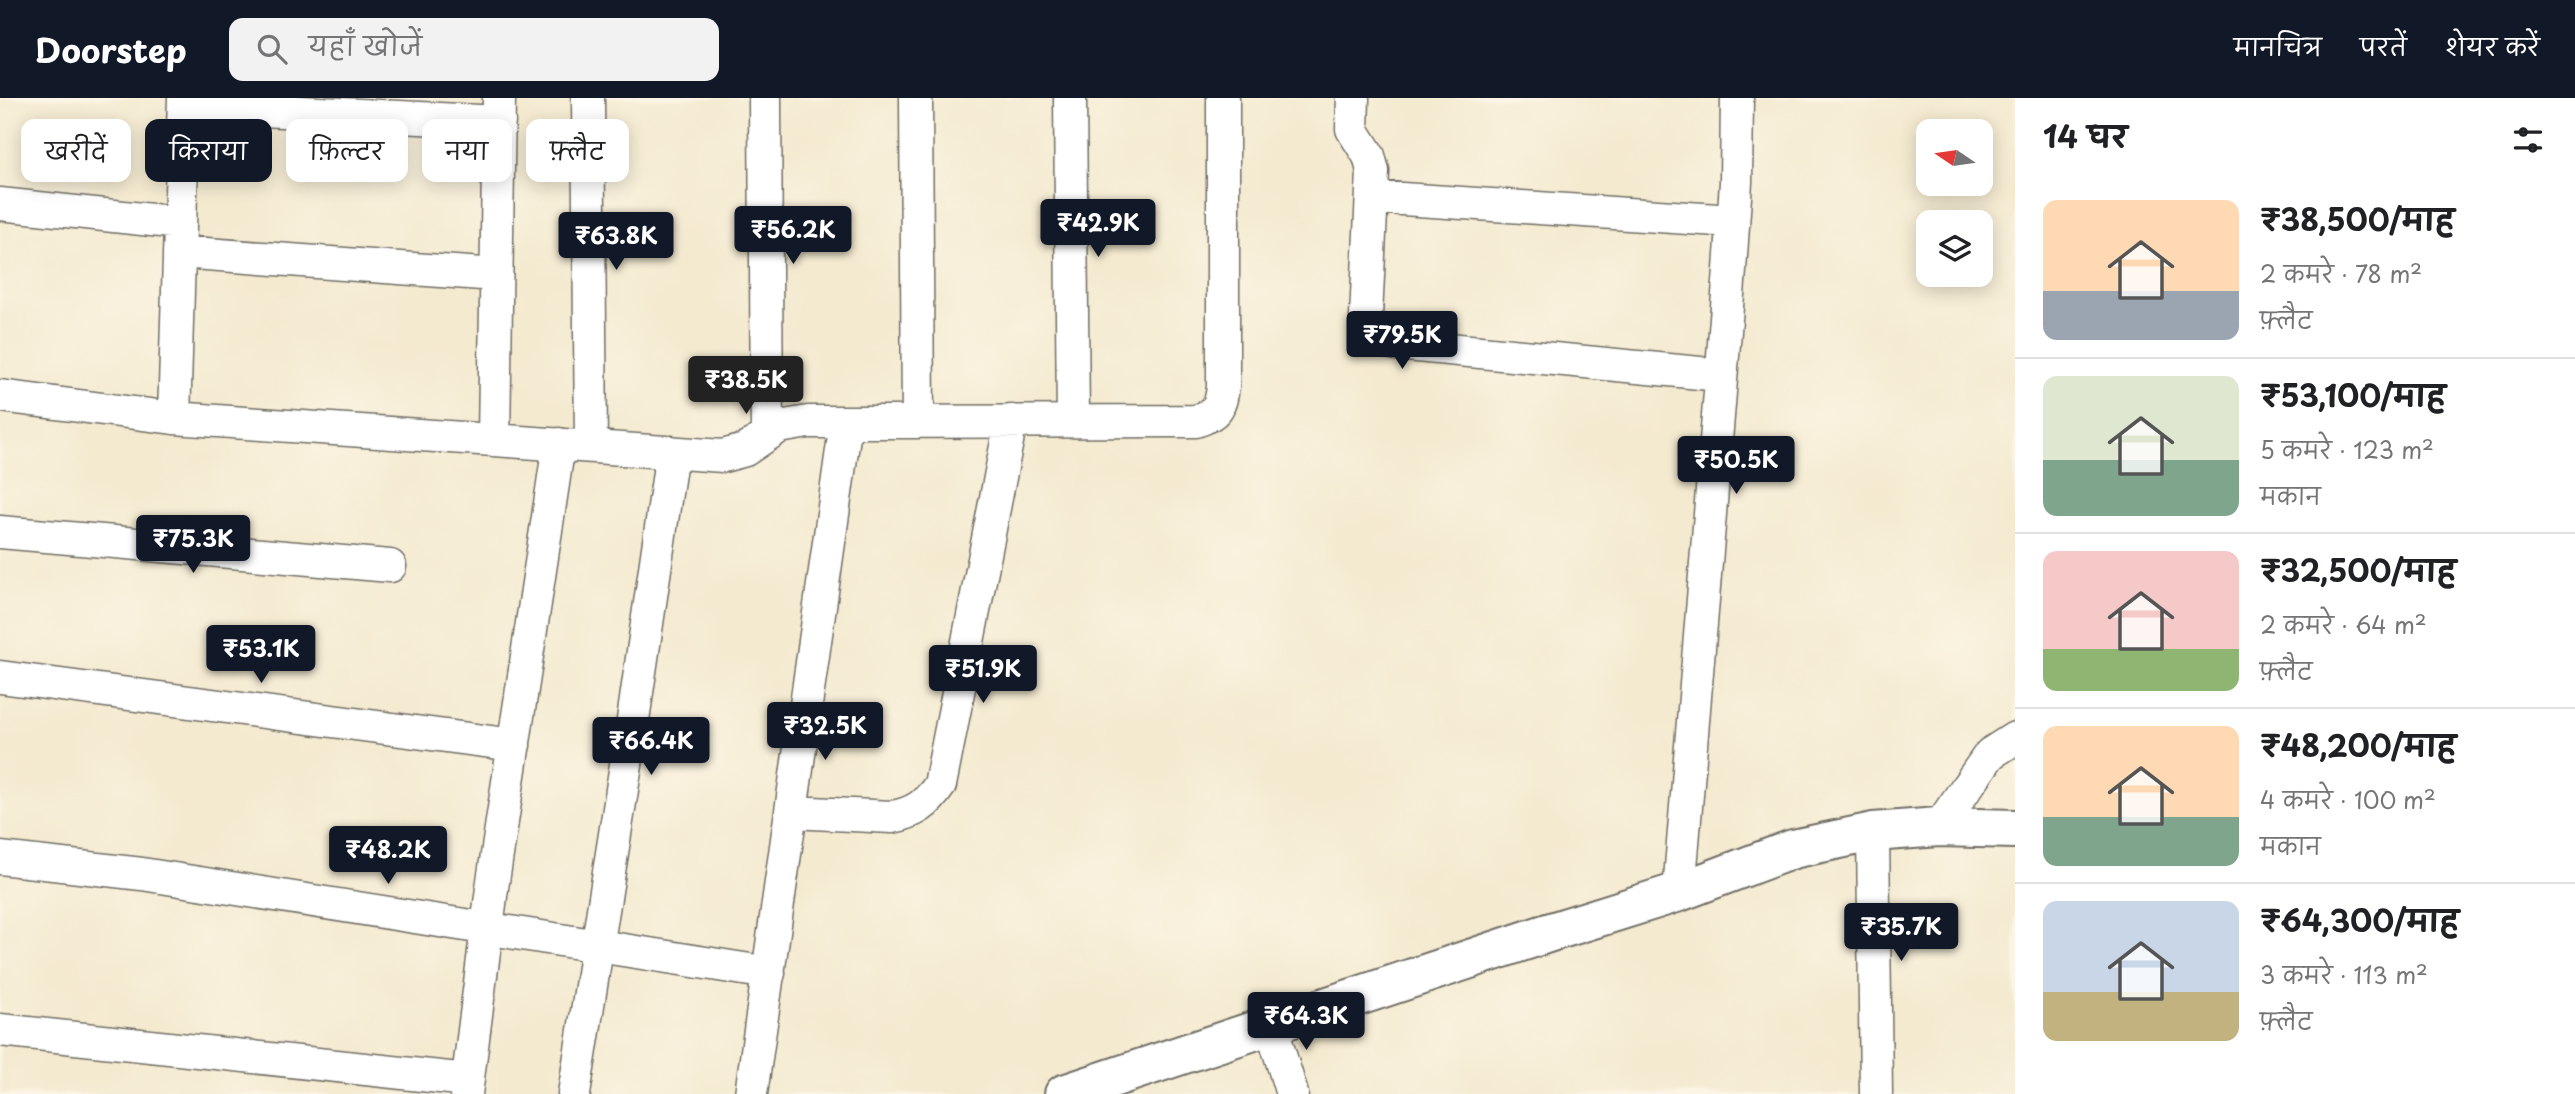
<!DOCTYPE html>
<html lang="hi">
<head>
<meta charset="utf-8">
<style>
	body { margin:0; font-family:"Playpen Sans","Playpen Sans Deva",sans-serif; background:#f2f2f2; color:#202124; height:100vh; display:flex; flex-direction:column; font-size:26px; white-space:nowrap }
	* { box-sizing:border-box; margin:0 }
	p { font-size:23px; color:#757577 }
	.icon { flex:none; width:38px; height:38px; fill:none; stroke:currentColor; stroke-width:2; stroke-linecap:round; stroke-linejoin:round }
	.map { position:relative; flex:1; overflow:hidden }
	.side { display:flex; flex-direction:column; background:#fff; width:560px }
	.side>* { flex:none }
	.top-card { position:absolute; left:21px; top:21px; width:665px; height:63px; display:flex; gap:14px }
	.needle { width:46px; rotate:283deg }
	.controls { position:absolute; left:1916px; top:21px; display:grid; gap:14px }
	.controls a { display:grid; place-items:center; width:77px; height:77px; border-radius:14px; background:#fff; box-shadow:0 4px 18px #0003; font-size:35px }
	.price { position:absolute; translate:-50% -60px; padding:0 16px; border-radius:7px; background:#111827; color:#fff; font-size:23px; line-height:46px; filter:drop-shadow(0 2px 4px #0008) }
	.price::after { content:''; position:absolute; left:50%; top:42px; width:21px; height:16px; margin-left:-10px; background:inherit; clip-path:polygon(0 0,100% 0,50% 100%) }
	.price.selected { background:#222; color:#fff }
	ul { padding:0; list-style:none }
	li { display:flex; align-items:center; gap:21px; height:175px; padding:0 28px }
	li+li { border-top:2px solid #e0e0e0 }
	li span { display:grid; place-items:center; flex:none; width:196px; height:140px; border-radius:14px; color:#555 }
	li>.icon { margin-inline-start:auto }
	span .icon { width:84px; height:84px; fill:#fffc; stroke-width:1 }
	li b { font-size:30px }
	h2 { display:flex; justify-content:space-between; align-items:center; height:84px; padding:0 28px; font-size:30px }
	.tag { padding:0 24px; border-radius:14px; background:#fff; box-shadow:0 4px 18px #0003; font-size:24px; line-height:63px }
	.tag.selected { background:#111827; color:#fff }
	header { display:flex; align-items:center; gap:42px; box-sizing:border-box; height:98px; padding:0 35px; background:#111827; color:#fff }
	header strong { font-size:33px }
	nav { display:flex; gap:38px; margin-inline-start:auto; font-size:24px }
	.search { width:490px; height:63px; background:#f2f2f2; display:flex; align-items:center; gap:18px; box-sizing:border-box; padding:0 24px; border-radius:14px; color:#757577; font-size:26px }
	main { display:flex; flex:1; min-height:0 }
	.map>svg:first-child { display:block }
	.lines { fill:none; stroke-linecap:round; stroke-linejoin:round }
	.minor-casing { stroke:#716e65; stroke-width:35 }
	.tertiary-casing { stroke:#716e65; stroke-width:42 }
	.minor { stroke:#fff; stroke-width:32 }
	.tertiary { stroke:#fff; stroke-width:38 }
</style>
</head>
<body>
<header>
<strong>Doorstep</strong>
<div class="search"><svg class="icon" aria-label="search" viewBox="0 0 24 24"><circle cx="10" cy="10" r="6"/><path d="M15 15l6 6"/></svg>यहाँ खोजें</div>
<nav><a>मानचित्र</a><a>परतें</a><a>शेयर करें</a></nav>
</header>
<main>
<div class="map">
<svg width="2015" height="996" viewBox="0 0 2015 996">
	<rect width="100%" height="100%" fill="#fcf5e5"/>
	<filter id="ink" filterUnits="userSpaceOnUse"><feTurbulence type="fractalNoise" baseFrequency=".0143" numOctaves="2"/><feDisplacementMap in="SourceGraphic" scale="14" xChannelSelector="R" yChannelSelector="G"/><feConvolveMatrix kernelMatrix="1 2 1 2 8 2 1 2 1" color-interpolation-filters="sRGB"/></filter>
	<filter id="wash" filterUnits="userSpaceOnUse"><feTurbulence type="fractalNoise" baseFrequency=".00686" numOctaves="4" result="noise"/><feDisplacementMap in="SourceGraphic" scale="28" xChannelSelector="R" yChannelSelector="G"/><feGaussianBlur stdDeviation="1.57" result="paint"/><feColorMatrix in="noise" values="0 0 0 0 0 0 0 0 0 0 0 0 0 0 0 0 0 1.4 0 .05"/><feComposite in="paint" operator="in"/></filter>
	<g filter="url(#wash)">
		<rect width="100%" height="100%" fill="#f4ead0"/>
	</g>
	<g filter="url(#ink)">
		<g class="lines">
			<defs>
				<path id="minor" d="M588 0 591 348
					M765 0 767 336
					M916 0 918 324
					M1070 0 1073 323
					M1353 0 1352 31 1369 58 1373 73 1366 219C1371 237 1377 243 1396 246L1721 277
					M184 8 499 24
					M1372 99 1733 123
					M0 106 180 125
					M179 154 496 177
					M0 298 174 320 723 358 745 352 779 329 808 324 1196 323C1217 316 1221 309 1223 288V0
					M174 320 184 0
					M494 342 499 0
					M0 434 390 468
					M0 579 514 647
					M792 714 892 719C915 715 927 706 940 687L1011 323
					M1939 729 1990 656 2015 640
					M1873 734 1876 996
					M0 760 142 776 769 875
					M1679 794 1730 172 1736 84 1737 0
					M1271 927 1292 996
					M0 932 468 982
					M466 996 492 790 559 346
					M574 996 633 622 672 354
					M751 996 846 324"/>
				<path id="tertiary" d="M1064 996 1548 835 1679 794 1793 751 1873 734 1939 729 2015 731"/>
			</defs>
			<use href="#minor" class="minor-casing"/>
			<use href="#tertiary" class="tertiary-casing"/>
			<use href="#minor" class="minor"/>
			<use href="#tertiary" class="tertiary"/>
		</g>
	</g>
</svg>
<div class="controls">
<a><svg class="needle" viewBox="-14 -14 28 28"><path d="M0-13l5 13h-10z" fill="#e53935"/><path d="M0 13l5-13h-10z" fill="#757577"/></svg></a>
<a><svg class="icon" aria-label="layers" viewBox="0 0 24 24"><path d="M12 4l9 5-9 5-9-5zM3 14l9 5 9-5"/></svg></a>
</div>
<b class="price" style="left:1098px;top:161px">₹42.9K</b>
<b class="price" style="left:793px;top:168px">₹56.2K</b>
<b class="price" style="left:616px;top:174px">₹63.8K</b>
<b class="price" style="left:1402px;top:273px">₹79.5K</b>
<b class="price selected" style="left:746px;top:318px">₹38.5K</b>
<b class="price" style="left:1736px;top:398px">₹50.5K</b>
<b class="price" style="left:193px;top:477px">₹75.3K</b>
<b class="price" style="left:261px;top:587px">₹53.1K</b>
<b class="price" style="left:983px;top:607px">₹51.9K</b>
<b class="price" style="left:825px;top:664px">₹32.5K</b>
<b class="price" style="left:651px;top:679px">₹66.4K</b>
<b class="price" style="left:388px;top:788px">₹48.2K</b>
<b class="price" style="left:1901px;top:865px">₹35.7K</b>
<b class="price" style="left:1306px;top:954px">₹64.3K</b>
<div class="top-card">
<a class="tag">खरीदें</a>
<a class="tag selected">किराया</a>
<a class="tag">फ़िल्टर</a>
<a class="tag">नया</a>
<a class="tag">फ़्लैट</a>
</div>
</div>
<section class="side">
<h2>14 घर<svg class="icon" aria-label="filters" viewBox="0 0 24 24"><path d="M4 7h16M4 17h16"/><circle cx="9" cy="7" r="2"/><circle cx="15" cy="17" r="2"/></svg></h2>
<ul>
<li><span style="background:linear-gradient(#ffd9b3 65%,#9aa5b1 0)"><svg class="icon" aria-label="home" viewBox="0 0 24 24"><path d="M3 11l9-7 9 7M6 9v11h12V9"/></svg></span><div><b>₹38,500/माह</b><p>2 कमरे · 78 m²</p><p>फ़्लैट</p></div></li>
<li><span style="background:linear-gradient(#dfe7d0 60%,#7fa58c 0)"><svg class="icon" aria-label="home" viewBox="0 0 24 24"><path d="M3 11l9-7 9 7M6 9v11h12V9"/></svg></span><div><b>₹53,100/माह</b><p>5 कमरे · 123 m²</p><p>मकान</p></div></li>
<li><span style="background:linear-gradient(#f6c9c9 70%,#8fb573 0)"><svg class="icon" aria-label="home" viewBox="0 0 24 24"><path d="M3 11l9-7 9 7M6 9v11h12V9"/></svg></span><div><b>₹32,500/माह</b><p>2 कमरे · 64 m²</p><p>फ़्लैट</p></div></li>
<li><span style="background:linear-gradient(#ffd9b3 65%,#7fa58c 0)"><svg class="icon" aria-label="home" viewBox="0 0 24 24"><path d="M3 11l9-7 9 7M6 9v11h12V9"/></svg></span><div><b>₹48,200/माह</b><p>4 कमरे · 100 m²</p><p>मकान</p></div></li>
<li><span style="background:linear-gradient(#c9d6e8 65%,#c2b280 0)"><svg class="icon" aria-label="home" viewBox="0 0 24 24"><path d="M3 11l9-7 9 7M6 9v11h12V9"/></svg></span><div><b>₹64,300/माह</b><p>3 कमरे · 113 m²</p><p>फ़्लैट</p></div></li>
</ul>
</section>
</main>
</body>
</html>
